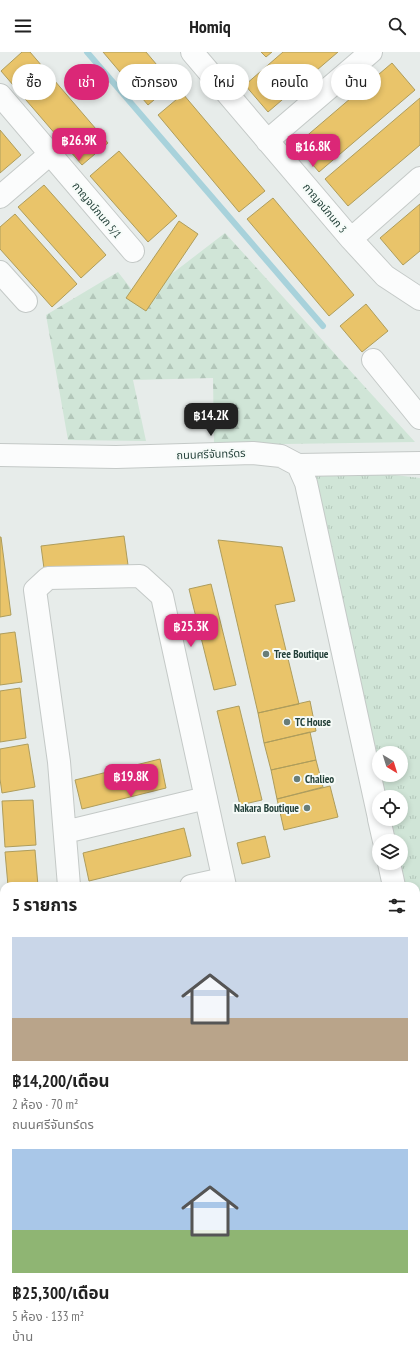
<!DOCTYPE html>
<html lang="th">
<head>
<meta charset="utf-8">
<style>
	body { margin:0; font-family:"PT Sans Narrow","Noto Sans Thai",sans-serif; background:#f2f2f2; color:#222; height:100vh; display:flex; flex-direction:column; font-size:15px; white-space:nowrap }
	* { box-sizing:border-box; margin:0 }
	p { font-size:13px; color:#767676 }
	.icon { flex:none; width:22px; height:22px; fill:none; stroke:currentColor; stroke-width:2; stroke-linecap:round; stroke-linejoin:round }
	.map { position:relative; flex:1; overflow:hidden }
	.side { position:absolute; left:0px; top:830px; width:420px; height:480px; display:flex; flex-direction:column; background:#fff; border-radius:12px 12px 0 0; box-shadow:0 2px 6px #0003 }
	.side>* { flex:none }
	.guide { position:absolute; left:12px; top:12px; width:396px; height:36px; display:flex; gap:8px }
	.needle { width:26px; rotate:142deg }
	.fabs { position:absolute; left:372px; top:694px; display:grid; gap:8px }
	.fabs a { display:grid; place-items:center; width:36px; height:36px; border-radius:50%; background:#fff; box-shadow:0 2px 6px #0003; font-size:20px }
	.price { position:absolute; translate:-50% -34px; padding:0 9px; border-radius:8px; background:#db2777; color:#fff; font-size:13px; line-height:26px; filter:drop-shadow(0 1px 2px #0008) }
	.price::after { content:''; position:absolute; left:50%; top:24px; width:12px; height:9px; margin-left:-6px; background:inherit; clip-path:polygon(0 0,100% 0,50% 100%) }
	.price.active { background:#222; color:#fff }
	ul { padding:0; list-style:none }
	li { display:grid; align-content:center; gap:8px; height:212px; padding:0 12px }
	li span { display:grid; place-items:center; height:124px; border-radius:0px; color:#555 }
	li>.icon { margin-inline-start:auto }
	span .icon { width:72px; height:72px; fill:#fffc; stroke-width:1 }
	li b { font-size:17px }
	h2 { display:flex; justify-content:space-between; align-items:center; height:48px; padding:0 12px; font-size:17px }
	.pill { padding:0 14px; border-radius:18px; background:#fff; box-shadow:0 2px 6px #0003; font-size:14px; line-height:36px }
	.pill.active { background:#db2777; color:#fff }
	header { display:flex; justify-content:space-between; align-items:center; height:52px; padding:0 12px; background:#fff; font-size:18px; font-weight:800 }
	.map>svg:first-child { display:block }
	.built { fill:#d5ddda }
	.grass { fill:url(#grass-tufts) }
	.forest { fill:url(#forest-firs) }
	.homes { fill:#e9c46a; stroke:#ae9d5c }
	.health { fill:#f28482; stroke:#b4706c }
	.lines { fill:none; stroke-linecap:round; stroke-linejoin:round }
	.stream { stroke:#a8d2db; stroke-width:6 }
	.lane-casing { stroke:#c4c9c7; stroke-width:14 }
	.street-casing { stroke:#c4c9c7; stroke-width:24 }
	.lane { stroke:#fbfcfc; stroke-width:12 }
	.street { stroke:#fbfcfc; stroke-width:22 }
	.poi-dot { fill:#687d78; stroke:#f6fbf8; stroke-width:1.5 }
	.labels { text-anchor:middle; stroke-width:4; stroke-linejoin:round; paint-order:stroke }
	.street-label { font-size:11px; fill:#24413a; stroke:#f6fbf8 }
	.poi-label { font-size:11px; font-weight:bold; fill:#24413a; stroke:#f6fbf8; text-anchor:start }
</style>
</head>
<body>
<header><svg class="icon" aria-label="menu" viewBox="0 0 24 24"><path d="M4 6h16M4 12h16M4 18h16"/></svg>Homiq<svg class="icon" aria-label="search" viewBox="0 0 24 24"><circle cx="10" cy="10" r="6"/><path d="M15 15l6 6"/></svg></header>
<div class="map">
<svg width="420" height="1310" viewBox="0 0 420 1310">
	<defs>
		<pattern id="grass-tufts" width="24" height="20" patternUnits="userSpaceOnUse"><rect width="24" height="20" fill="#d0e5d7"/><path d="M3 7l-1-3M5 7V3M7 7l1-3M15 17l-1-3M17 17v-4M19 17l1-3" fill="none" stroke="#b2c6b9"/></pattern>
		<pattern id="forest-firs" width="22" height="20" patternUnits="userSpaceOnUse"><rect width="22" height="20" fill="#d0e5d7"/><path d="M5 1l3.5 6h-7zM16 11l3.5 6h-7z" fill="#b2c6b9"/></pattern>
	</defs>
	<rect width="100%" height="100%" fill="#e7ecea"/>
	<path class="built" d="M416 1237H420V1310H80V1307L85 1306H416Z"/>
	<path class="grass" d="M328 415 420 426V907L416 889V834H404L399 811H401V789H394L389 767H401V745H384L379 723H401V701H379V722L312 423Z"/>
	<path class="forest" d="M225 181 415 390 214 393 213 326 133 328 146 389 68 388 46 263 118 220 139 247Z
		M0 913 4 938V1121L0 1123Z"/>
	<path class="homes" d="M22 0H30L108 91 82 113 1 19Z
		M103 0H146L173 32 148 53Z
		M261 0H272L266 5Z
		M283 0H338L268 60 245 33Z
		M392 11 415 38 319 120 296 93Z
		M183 42 265 139 239 160 158 63Z
		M420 46V93L348 154 325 127Z
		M0 78 21 103 0 121Z
		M119 99 177 164 148 190 90 124Z
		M44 133 106 203 81 226 18 155Z
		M273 146 354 243 329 264 247 167Z
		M420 152V199L403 213 380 186Z
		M15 162 77 232 52 255 0 197V175Z
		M179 169 198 182 146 259 126 246Z
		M366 252 388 279 362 300 340 274Z
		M124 484 128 513 45 524 41 494Z
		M0 485H1L11 563 0 565Z
		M218 488 282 495 295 549 275 553 299 652 258 661Z
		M211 532 236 633 214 638 189 537Z
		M15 580 22 630 0 633V582Z
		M20 636 26 686 0 690V639Z
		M310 649 316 679 264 691 258 661Z
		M239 654 262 748 240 753 217 659Z
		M310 680 316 708 271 718 264 691Z
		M28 692 35 735 2 741 0 727V697Z
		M160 707 166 736 82 757 75 728Z
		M316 708 323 735 277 747 271 718Z
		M330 734 338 765 284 778 277 747Z
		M33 748 36 793 5 795 2 749Z
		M184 776 191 804 89 829 83 801Z
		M265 784 270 805 242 812 237 791Z
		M35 798 38 834H8L5 800Z
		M416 1083 420 1100V1217L416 1218Z
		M4 1134V1164L0 1165V1135Z
		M4 1183V1212L0 1213V1184Z
		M4 1217V1292L0 1280V1219Z"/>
	<path class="health" d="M157 1306H231L215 1310H158Z"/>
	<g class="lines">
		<path class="stream" d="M87 0 323 274"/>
		<defs>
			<path id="lane" d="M0 1173 4 1172
				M144 1306 145 1310
				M238 1310 255 1306"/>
			<path id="street" d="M192 0 351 187 385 224 420 247
				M0 43 133 199
				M267 89 371 0
				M0 145 50 102
				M351 187 420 126
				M0 220 26 249
				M373 308 420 366
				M0 403 116 405 253 401 281 404 298 413 420 411
				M298 413 306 431 379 766
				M379 767 384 789
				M65 780 206 746
				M389 811 394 834
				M69 834 59 710 35 538 48 526 140 524 162 544 225 834
				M191 834 223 827
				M416 935 420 953
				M341 1306 342 1310"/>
		</defs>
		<use href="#lane" class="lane-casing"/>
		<use href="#street" class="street-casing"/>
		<use href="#lane" class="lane"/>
		<use href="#street" class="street"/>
	</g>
	<g class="poi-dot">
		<circle cx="266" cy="602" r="4"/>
		<circle cx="287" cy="670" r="4"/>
		<circle cx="297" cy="727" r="4"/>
		<circle cx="307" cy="756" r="4"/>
	</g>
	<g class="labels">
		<g class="street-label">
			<text transform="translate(325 156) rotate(50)" y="4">กาญจน์กนก 3</text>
			<text transform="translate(97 158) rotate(50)" y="4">กาญจน์กนก 5/1</text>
			<text transform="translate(211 402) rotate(-2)" y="4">ถนนศรีจันทร์ดร</text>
		</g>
		<g class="poi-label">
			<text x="274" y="606">Tree Boutique</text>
			<text x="295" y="674">TC House</text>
			<text x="305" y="731">Chalieo</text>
			<text x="299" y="760" text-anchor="end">Nakara Boutique</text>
		</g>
	</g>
</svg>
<div class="fabs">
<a><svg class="needle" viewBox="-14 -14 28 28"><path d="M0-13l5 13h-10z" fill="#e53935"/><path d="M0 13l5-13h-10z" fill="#767676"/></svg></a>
<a><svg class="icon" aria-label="locate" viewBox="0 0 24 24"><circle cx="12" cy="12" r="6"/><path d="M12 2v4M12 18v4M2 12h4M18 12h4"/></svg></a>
<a><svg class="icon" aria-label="layers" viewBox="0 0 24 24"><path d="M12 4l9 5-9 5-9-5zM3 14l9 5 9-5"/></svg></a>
</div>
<b class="price" style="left:79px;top:110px">฿26.9K</b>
<b class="price" style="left:313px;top:116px">฿16.8K</b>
<b class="price active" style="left:211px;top:385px">฿14.2K</b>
<b class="price" style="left:191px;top:596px">฿25.3K</b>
<b class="price" style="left:131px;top:746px">฿19.8K</b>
<div class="guide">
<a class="pill">ซื้อ</a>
<a class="pill active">เช่า</a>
<a class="pill">ตัวกรอง</a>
<a class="pill">ใหม่</a>
<a class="pill">คอนโด</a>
<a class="pill">บ้าน</a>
</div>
<section class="side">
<h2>5 รายการ<svg class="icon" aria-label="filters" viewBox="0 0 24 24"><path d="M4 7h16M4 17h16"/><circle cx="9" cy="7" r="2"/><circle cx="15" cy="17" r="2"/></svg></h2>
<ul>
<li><span style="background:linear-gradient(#c9d6e8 65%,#b9a48a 0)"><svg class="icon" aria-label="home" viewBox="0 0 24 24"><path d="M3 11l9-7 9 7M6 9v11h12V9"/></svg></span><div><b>฿14,200/เดือน</b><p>2 ห้อง · 70 m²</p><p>ถนนศรีจันทร์ดร</p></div></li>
<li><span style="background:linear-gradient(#a9c7e8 65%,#8fb573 0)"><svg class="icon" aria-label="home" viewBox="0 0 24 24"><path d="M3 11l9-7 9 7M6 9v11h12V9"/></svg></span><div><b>฿25,300/เดือน</b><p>5 ห้อง · 133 m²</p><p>บ้าน</p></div></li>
</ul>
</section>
</div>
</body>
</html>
